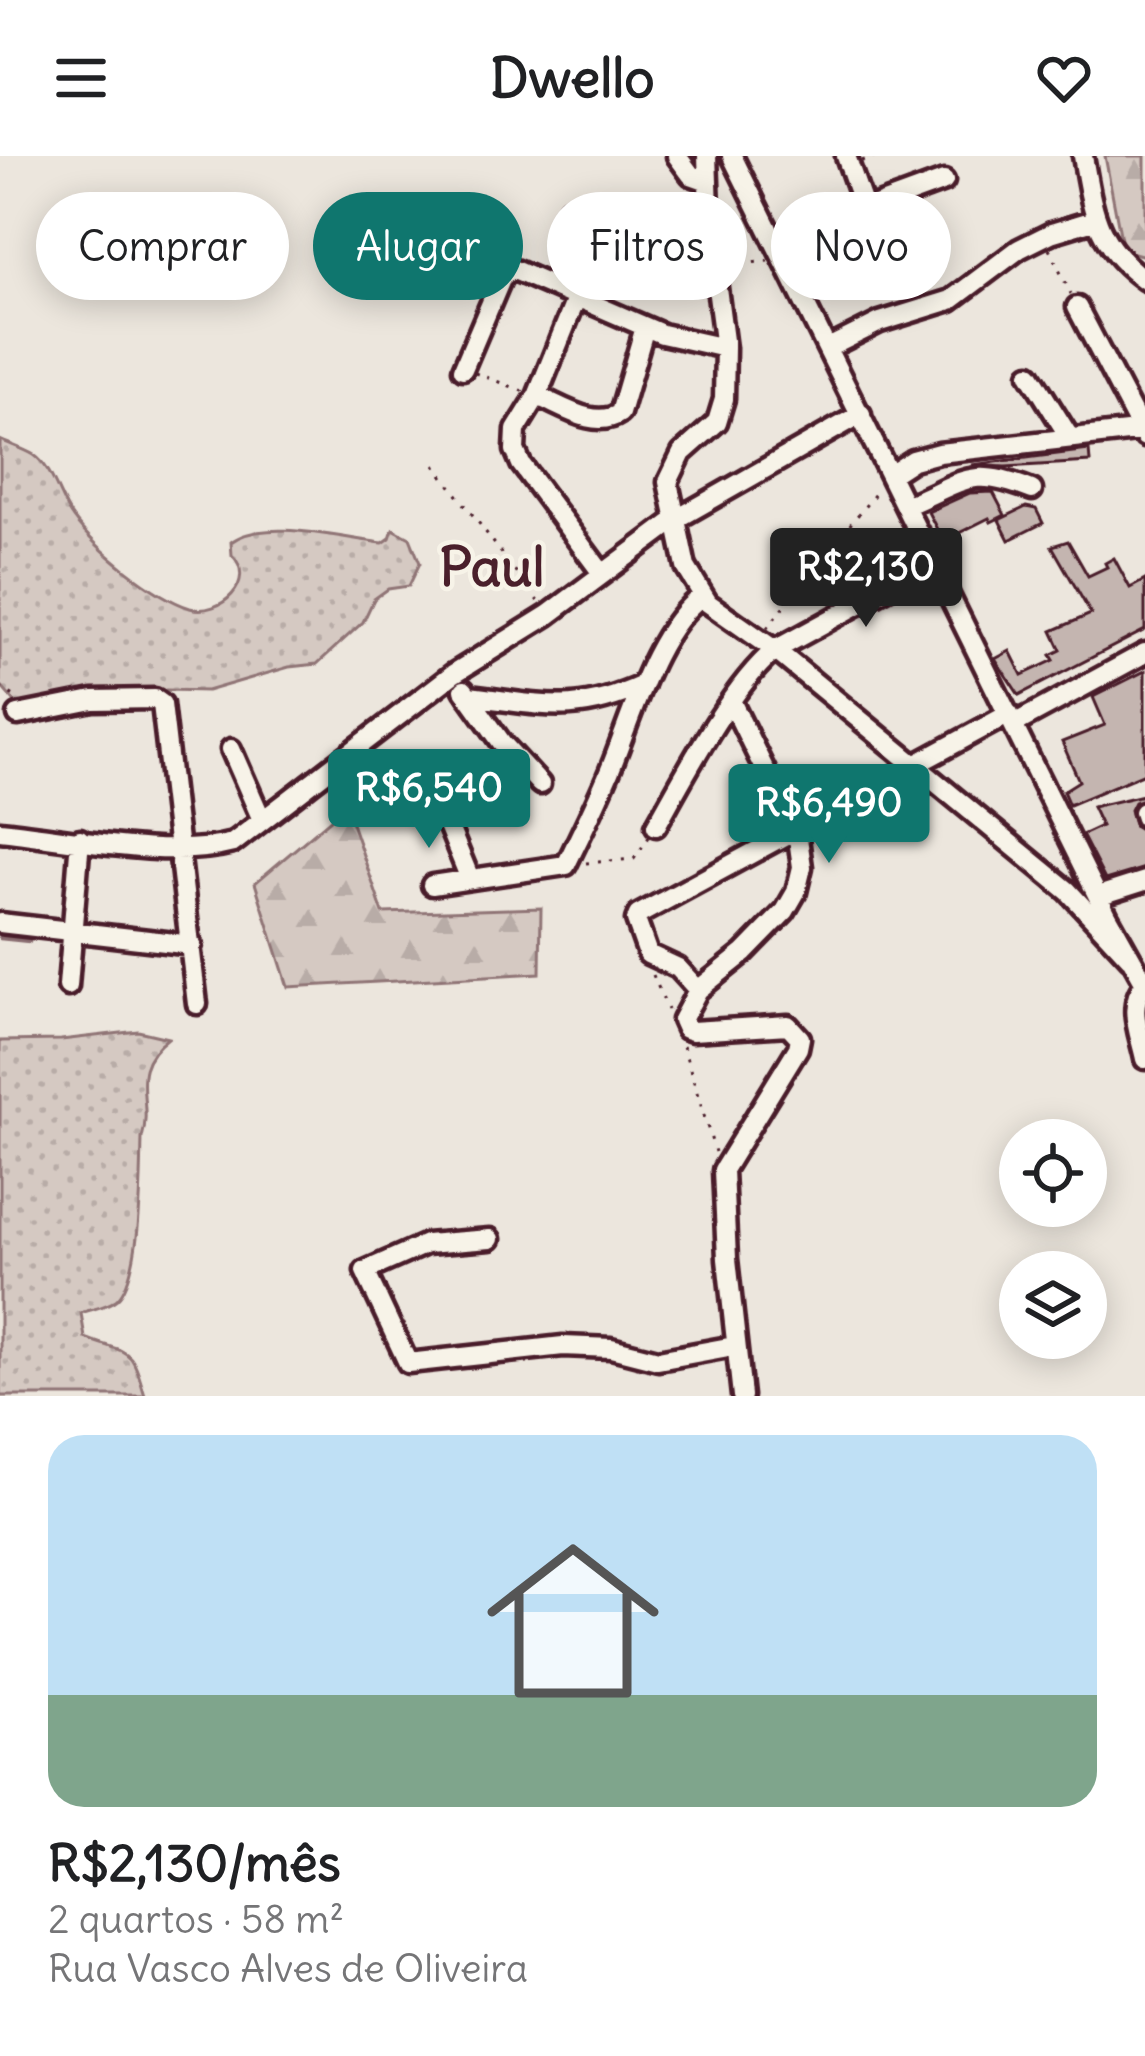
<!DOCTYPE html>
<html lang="pt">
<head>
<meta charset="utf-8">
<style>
	body { margin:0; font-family:Delius,sans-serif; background:#f2f2f2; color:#202124; height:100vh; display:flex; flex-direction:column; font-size:45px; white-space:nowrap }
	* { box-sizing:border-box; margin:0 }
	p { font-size:39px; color:#757577 }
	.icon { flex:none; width:66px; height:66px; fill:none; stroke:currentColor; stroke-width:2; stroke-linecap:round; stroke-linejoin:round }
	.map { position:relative; height:1240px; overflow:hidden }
	.panel { display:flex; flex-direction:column; background:#fff; flex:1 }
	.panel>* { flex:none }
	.banner { position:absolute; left:36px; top:36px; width:1074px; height:108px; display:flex; gap:24px }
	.fabs { position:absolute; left:999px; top:963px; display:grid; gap:24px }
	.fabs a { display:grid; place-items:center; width:108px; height:108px; border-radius:50%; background:#fff; box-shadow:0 6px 30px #0003; font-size:60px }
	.price { position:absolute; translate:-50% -102px; padding:0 27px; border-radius:12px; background:#0f766e; color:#fff; font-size:39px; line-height:78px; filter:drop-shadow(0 3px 6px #0008) }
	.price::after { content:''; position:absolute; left:50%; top:72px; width:36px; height:27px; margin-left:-18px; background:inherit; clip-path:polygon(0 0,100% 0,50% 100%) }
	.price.selected { background:#222; color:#fff }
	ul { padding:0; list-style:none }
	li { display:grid; align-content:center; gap:24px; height:636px; padding:0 48px }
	li span { display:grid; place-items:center; height:372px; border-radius:36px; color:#555 }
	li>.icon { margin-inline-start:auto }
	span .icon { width:216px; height:216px; fill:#fffc; stroke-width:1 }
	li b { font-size:51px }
	.tag { padding:0 42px; border-radius:54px; background:#fff; box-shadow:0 6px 30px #0003; font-size:42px; line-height:108px }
	.tag.selected { background:#0f766e; color:#fff }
	header { display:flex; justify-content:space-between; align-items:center; height:156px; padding:0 48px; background:#fff; font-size:54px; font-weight:700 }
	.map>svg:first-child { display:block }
	.grass { fill:url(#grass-dots); stroke:#907476; stroke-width:3 }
	.forest { fill:url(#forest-firs); stroke:#907476; stroke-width:3 }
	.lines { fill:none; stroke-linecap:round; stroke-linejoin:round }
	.stream { stroke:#896c6f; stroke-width:4.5 }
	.building { fill:#c4b5b0; stroke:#4a1f2b; stroke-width:3 }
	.minor-casing { stroke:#4a1f2b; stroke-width:27 }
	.path { stroke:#4a1f2b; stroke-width:3; stroke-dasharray:3 9; stroke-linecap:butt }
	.minor { stroke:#f7f3e8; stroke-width:18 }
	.labels { text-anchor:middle; stroke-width:9; stroke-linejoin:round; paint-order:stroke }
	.district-label { font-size:54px; font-weight:bold; fill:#4a1f2b; stroke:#f7f3e8 }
</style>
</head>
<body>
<header><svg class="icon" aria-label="menu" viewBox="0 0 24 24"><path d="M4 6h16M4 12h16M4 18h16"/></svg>Dwello<svg class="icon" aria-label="heart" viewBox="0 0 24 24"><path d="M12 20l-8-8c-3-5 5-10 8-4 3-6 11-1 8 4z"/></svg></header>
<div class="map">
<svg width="1145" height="1240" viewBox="0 0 1145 1240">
	<defs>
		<pattern id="grass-dots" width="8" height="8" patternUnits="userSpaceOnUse" patternTransform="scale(3)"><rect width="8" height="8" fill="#d5c9c2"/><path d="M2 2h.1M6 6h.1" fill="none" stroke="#b8aca7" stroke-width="1.8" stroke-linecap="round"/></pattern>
		<pattern id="forest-firs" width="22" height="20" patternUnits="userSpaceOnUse" patternTransform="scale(3)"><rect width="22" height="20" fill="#d5c9c2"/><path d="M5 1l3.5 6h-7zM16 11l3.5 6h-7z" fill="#b8aca7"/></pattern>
	</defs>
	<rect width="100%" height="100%" fill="#ece6dd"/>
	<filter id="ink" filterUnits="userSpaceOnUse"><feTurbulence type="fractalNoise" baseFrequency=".00833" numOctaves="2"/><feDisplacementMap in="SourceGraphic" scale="24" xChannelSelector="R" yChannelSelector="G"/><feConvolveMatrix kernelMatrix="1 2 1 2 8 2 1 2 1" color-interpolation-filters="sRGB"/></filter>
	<g filter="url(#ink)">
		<path class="grass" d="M0 284C11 289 24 293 34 299 54 313 59 344 73 362 96 393 153 440 190 452 220 461 258 425 232 399L231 386C265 361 343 383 383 387L390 382 393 373 410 382 420 407 409 430 388 433 374 443 363 466 317 508 289 511 207 535 166 534 152 541 19 551 0 529Z
			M138 875 168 882C125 915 154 943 142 982 141 1016 142 1120 117 1143 108 1151 91 1153 81 1157L85 1182C132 1200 130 1188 145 1240H0V885L61 884Z"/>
		<path class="forest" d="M1105 0H1145V100L1123 94Z
			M346 650 383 757 541 752 540 817 288 831 255 727Z"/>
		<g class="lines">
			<path class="stream" d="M0 782 29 785"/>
		</g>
		<path class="building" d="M1089 294 1090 306 1005 311 972 309Z
			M993 336 1005 359 991 366 989 362 943 385 928 356 970 337Z
			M1026 351 1036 353 1043 367 1009 384 999 364Z
			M1068 385 1088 420 1107 411 1105 407 1114 402 1130 432 1145 424V474L1019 539 995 503 1010 495 1022 519 1054 504 1051 499 1061 494 1052 475 1091 458 1052 390Z
			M1145 515V617L1069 649 1063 635 1079 625 1062 586 1105 569 1093 541Z
			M1143 639 1144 643 1134 646 1130 654 1135 671 1145 677V712L1105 724 1082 679 1101 670 1092 651Z"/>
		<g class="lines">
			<defs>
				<path id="minor" d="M677 0 691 19 708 25
					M707 0 710 79 725 192 724 243 717 266 682 297 668 326 686 411 708 447 775 494 1068 735 1130 802
					M732 0 1108 761 1145 827
					M846 0 865 54
					M1083 0C1093 56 1096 89 1145 124
					M569 53 612 51 710 79
					M871 81 865 54 944 25
					M576 143 537 240 516 274 515 294 521 308 601 416
					M1077 151 1145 281
					M828 192 880 166 951 144 1019 93 1051 77 1094 64
					M463 213 502 121 512 113 662 178 725 192
					M1030 218 1070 282
					M537 240C562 250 595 274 620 257L645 171
					M890 319 913 304 939 297 1145 274
					M905 350C964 326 969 309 1032 334
					M464 534 502 587 540 628
					M468 540C541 548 573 561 643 529
					M732 547 798 682 802 711 796 736 785 755 744 797 698 834 682 864 686 873 692 875 788 869 800 882 798 892 723 1014 727 1103 742 1240
					M18 559 93 544 155 543 162 548 197 848
					M1014 568 1145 497
					M231 593 262 664
					M439 647 470 723
					M1143 656 1145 662
					M656 670C684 620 731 530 775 494L934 407
					M0 675C68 682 169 704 233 687L453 518 548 459 675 364 861 258
					M432 729 566 709C581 678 597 646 610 614 632 561 654 475 702 440
					M1098 740 1145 725
					M0 767 192 789
					M1145 828C1126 849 1140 878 1145 903
					M68 830 80 683
					M698 834 678 812 648 798 636 764 638 759 1009 558
					M490 1083 426 1088 365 1115 408 1207 563 1190 611 1192 658 1204 734 1190"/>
			</defs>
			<use href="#minor" class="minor-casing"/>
			<path class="path" d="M862 5 876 0
				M1049 93 1071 138
				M730 109 768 105
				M810 120 828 110 836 127 862 116 858 92
				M475 217 523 235
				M435 309 540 448
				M767 472 878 334
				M0 532 16 541
				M586 707 634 703 649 681
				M653 819 668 854
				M683 890 715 996"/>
			<use href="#minor" class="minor"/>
		</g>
	</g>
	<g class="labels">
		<g class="district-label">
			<text x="492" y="430">Paul</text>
		</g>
	</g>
</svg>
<div class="fabs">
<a><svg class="icon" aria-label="locate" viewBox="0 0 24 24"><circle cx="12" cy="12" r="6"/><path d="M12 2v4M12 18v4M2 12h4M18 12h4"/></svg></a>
<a><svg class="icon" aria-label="layers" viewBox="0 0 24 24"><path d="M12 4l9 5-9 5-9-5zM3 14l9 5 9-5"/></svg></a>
</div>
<b class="price selected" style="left:866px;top:474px">R$2,130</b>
<b class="price" style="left:429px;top:695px">R$6,540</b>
<b class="price" style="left:829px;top:710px">R$6,490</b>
<div class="banner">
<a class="tag">Comprar</a>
<a class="tag selected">Alugar</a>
<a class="tag">Filtros</a>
<a class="tag">Novo</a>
</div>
</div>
<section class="panel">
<ul>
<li><span style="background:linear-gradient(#bfe0f5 70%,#7fa58c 0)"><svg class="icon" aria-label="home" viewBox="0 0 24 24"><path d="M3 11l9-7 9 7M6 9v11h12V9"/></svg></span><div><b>R$2,130/mês</b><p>2 quartos · 58 m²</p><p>Rua Vasco Alves de Oliveira</p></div></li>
</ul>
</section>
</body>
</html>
